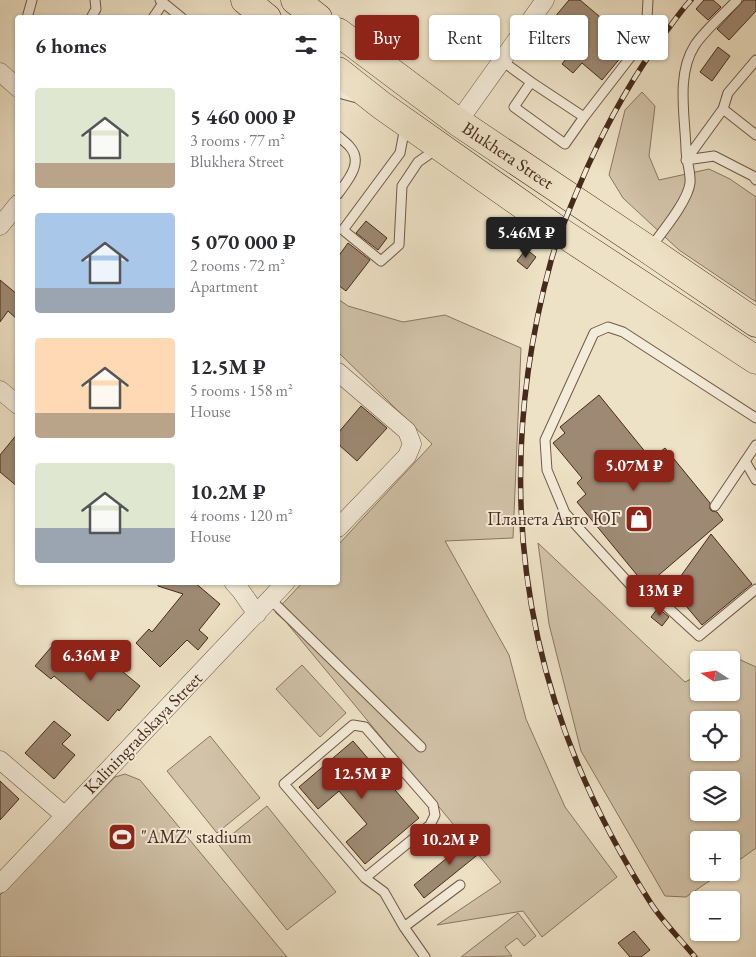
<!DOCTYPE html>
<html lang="en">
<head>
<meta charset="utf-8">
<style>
	body { margin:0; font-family:"EB Garamond",serif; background:#f2f2f3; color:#2b2b33; height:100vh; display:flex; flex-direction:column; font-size:19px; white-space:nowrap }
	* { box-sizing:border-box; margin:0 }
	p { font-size:16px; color:#7c7c81 }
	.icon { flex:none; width:28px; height:28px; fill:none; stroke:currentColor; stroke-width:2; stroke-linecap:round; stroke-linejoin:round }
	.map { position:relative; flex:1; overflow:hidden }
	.details { position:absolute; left:15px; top:15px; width:325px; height:570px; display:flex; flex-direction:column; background:#fff; border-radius:5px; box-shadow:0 1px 4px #0004 }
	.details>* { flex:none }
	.guide { position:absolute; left:355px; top:15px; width:325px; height:45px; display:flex; gap:10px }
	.needle { width:32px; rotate:282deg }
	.buttons { position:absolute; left:690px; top:651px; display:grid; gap:10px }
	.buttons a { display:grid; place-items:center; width:50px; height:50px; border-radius:5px; background:#fff; box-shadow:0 1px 4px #0004; font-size:25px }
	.price { position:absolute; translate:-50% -42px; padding:0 11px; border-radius:5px; background:#8f2418; color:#fff; font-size:16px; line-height:32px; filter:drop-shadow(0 1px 2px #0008) }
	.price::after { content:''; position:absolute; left:50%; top:30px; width:15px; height:11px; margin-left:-8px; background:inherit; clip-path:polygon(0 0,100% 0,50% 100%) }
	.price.selected { background:#222; color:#fff }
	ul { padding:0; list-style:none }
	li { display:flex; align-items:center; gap:15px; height:125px; padding:0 20px }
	li span { display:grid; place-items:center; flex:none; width:140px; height:100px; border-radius:5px; color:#555 }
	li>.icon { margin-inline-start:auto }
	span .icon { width:60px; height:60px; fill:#fffc; stroke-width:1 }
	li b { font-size:21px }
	h2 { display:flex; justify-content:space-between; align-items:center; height:60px; padding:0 20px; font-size:21px }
	.chip { padding:0 18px; border-radius:5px; background:#fff; box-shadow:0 1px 4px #0004; font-size:18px; line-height:45px }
	.chip.selected { background:#8f2418; color:#fff }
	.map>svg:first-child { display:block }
	.green { fill:#d2c3a9; stroke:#8c7662; fill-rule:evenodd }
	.building { fill:#9e8a74; stroke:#472a1b }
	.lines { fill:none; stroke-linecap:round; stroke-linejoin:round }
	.service-casing { stroke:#715846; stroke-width:11 }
	.minor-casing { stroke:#715846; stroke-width:19 }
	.primary-casing { stroke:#472a1b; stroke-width:29 }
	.service { stroke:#f4ecda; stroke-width:9 }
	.minor { stroke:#f4ecda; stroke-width:18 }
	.primary { stroke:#eee2c6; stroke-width:28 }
	.rail-casing { stroke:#472a1b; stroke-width:5.5 }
	.rail { stroke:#f4ecda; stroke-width:4; stroke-dasharray:11; stroke-linecap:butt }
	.labels { text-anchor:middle; stroke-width:4; stroke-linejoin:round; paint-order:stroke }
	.street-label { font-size:18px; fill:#472a1b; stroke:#f4ecda }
	.poi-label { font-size:18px; fill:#472a1b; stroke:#f4ecda; text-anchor:end }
</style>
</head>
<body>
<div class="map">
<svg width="756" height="957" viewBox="0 0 756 957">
	<rect width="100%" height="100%" fill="#eee2c6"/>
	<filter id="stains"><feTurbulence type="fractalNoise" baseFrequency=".004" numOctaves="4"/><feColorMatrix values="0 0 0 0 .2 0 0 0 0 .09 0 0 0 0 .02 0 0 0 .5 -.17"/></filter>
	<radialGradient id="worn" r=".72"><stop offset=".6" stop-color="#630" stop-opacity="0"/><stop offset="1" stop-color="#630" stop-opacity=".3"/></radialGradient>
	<path class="green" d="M642 92 655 106 649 156 659 180 709 169 730 179 756 197V302L679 250 623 198 609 175 625 110Z
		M338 299 348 306 403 322 445 315 521 348 513 538 445 541 509 655 526 719 565 807 617 877 542 937 523 911 437 925 501 882 286 622 275 612 302 583 338 582V545L432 444 338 352Z
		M538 543 685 682 699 675V692H731V660H725L732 656 756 667V848L731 866V840H699V872L721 873 686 897 665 896 581 751 549 624ZM699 720H731V752H699ZM699 780H731V812H699Z
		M302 665 346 713 320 737 276 689Z
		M210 736 260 798 217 833 167 771Z
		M125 774 140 780 287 957H0V895L115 777Z
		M267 806 336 892 287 930 219 845Z
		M518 913 536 936 524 946 517 938 505 947 512 956 461 957Z"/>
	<path class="building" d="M569 0H580L632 44 602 80 582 63 573 73 562 64 566 59 559 52 563 47 544 30Z
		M704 0H713L721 7 708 20 696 9Z
		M744 0H756V11L729 40 717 29Z
		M718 47 730 56 712 81 700 72Z
		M366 221 387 238 378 250 356 233Z
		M348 243 370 260 346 291 338 285V257Z
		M526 249 536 257 527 269 517 261Z
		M0 280 18 295V320L8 311 0 322Z
		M599 395 651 459 665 448 710 503V509L712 511 717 512 723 520 646 586 577 502 586 494 577 483 582 478 553 443 565 433 560 427Z
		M361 406 387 428 357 461 338 444V433Z
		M18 433V487L0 472V455Z
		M711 534 752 584 702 625 681 600 676 607 665 598Z
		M158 582H194L220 604 199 630 208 638 198 650 187 640 160 667 136 643 149 629 152 632 183 594 158 586Z
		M658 608 669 617 662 626 651 617Z
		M53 645 84 670 92 659 99 665 106 658 140 686 119 711 118 709 108 721 54 676 51 679 35 666Z
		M54 721 71 735 62 744 75 755 54 779 25 753Z
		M353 741 419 818 365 864 346 842 367 824 339 791 318 809 299 787Z
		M0 781 19 799 0 820Z
		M475 835 486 848 424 898 414 885Z
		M634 931 650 950 641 957H630L618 943Z"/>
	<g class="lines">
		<defs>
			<path id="service" d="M160 0 182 18
				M27 18 32 0
				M91 18 96 9 95 0
				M153 18 163 3
				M502 61 531 82 584 117 646 37 648 0
				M531 82 514 107 565 144 584 117
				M338 93 357 98
				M723 109 756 135
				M405 127 400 153 343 230 381 261 399 245 402 186 418 162 438 148
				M338 136C342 140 347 143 350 147 364 163 347 181 338 194
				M686 160 723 109 728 93 756 60
				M686 160 714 156 753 176 756 180
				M651 247C662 232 688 201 690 183 691 172 686 160 686 149 685 116 676 74 695 45 705 30 725 13 737 0
				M756 418 623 332 608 327 594 333 545 440 547 470 565 513 636 591 664 604 699 636 756 589
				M745 461 756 480
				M715 506 756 445
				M270 599 421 747
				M365 878 430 825 435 815 433 805 365 727 353 725 284 784 365 878 384 892 404 927 425 957
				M404 927 460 885"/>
			<path id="minor" d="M0 72 18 88
				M458 122 545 0
				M0 226 18 204
				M338 372 407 431 412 444 407 456 338 528
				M0 390 18 405
				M233 582 241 591 257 614
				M0 760 64 815
				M0 884 286 582"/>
			<g id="primary">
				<path d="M245 0 267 18"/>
				<path d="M295 0 318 18"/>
				<path id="s1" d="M338 32 458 122 649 250 756 323"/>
				<path d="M338 71 381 105 561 232 756 360"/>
			</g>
		</defs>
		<use href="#service" class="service-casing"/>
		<use href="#minor" class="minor-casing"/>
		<use href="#primary" class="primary-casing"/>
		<use href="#service" class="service"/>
		<use href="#minor" class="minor"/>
		<use href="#primary" class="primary"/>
		<defs>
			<path id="rail" d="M691 0C681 10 674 22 665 33 634 75 608 121 587 168 574 198 560 229 551 261 488 491 523 705 652 905 664 923 681 940 695 957"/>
		</defs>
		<use href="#rail" class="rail-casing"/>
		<use href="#rail" class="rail"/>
	</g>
	<defs>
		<symbol id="shop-square" viewBox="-11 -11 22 22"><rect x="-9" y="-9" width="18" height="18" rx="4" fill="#8f2418" stroke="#f4ecda"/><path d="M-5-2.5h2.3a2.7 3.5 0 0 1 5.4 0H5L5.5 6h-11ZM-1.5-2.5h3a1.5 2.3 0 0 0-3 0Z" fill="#fff"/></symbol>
		<symbol id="stadium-square" viewBox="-11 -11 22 22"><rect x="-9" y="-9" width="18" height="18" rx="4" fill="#8f2418" stroke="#f4ecda"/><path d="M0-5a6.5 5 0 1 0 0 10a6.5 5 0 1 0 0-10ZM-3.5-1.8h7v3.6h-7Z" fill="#fff"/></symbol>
	</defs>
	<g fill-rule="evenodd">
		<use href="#shop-square" x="623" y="503" width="32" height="32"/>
		<use href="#stadium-square" x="106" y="821" width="32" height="32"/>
	</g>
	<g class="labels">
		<g class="street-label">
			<text dy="6" stroke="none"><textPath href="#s1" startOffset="210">Blukhera Street</textPath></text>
			<text transform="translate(143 733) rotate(-46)" y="6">Kaliningradskaya Street</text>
		</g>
		<g class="poi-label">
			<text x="620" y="525">Планета Авто ЮГ</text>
			<text x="141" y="843" text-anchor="start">"AMZ" stadium</text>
		</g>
	</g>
	<rect width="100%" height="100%" filter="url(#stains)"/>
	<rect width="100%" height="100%" fill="url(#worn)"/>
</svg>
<div class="buttons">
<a><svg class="needle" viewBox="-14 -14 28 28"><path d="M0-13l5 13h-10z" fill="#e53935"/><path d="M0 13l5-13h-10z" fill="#7c7c81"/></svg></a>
<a><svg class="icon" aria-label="locate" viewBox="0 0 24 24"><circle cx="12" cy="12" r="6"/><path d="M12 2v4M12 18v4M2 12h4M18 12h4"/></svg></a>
<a><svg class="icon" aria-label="layers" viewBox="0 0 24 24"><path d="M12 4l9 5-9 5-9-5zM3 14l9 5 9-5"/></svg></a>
<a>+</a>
<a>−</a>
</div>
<b class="price selected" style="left:526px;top:259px">5.46M ₽</b>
<b class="price" style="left:634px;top:492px">5.07M ₽</b>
<b class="price" style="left:660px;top:617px">13M ₽</b>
<b class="price" style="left:91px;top:682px">6.36M ₽</b>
<b class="price" style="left:362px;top:800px">12.5M ₽</b>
<b class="price" style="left:450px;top:866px">10.2M ₽</b>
<div class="guide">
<a class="chip selected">Buy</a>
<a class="chip">Rent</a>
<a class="chip">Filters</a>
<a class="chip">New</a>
</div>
<section class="details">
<h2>6 homes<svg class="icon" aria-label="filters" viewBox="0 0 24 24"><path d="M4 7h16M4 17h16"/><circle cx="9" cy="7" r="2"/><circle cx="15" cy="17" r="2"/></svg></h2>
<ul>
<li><span style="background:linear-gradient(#dfe7d0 75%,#b9a48a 0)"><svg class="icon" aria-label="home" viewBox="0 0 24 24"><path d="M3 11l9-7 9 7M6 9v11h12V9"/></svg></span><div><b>5 460 000 ₽</b><p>3 rooms · 77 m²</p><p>Blukhera Street</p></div></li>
<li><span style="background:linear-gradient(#a9c7e8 75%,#9aa5b1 0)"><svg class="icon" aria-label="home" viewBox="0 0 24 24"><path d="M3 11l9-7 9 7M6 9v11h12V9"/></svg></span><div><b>5 070 000 ₽</b><p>2 rooms · 72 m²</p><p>Apartment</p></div></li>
<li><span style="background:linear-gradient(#ffd9b3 75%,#b9a48a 0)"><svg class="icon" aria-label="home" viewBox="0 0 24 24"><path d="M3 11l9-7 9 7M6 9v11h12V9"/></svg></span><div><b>12.5M ₽</b><p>5 rooms · 158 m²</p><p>House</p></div></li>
<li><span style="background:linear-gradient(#dfe7d0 65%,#9aa5b1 0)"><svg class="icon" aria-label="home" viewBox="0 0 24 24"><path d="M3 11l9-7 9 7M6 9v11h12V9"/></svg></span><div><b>10.2M ₽</b><p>4 rooms · 120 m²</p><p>House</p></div></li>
</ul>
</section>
</div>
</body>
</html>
